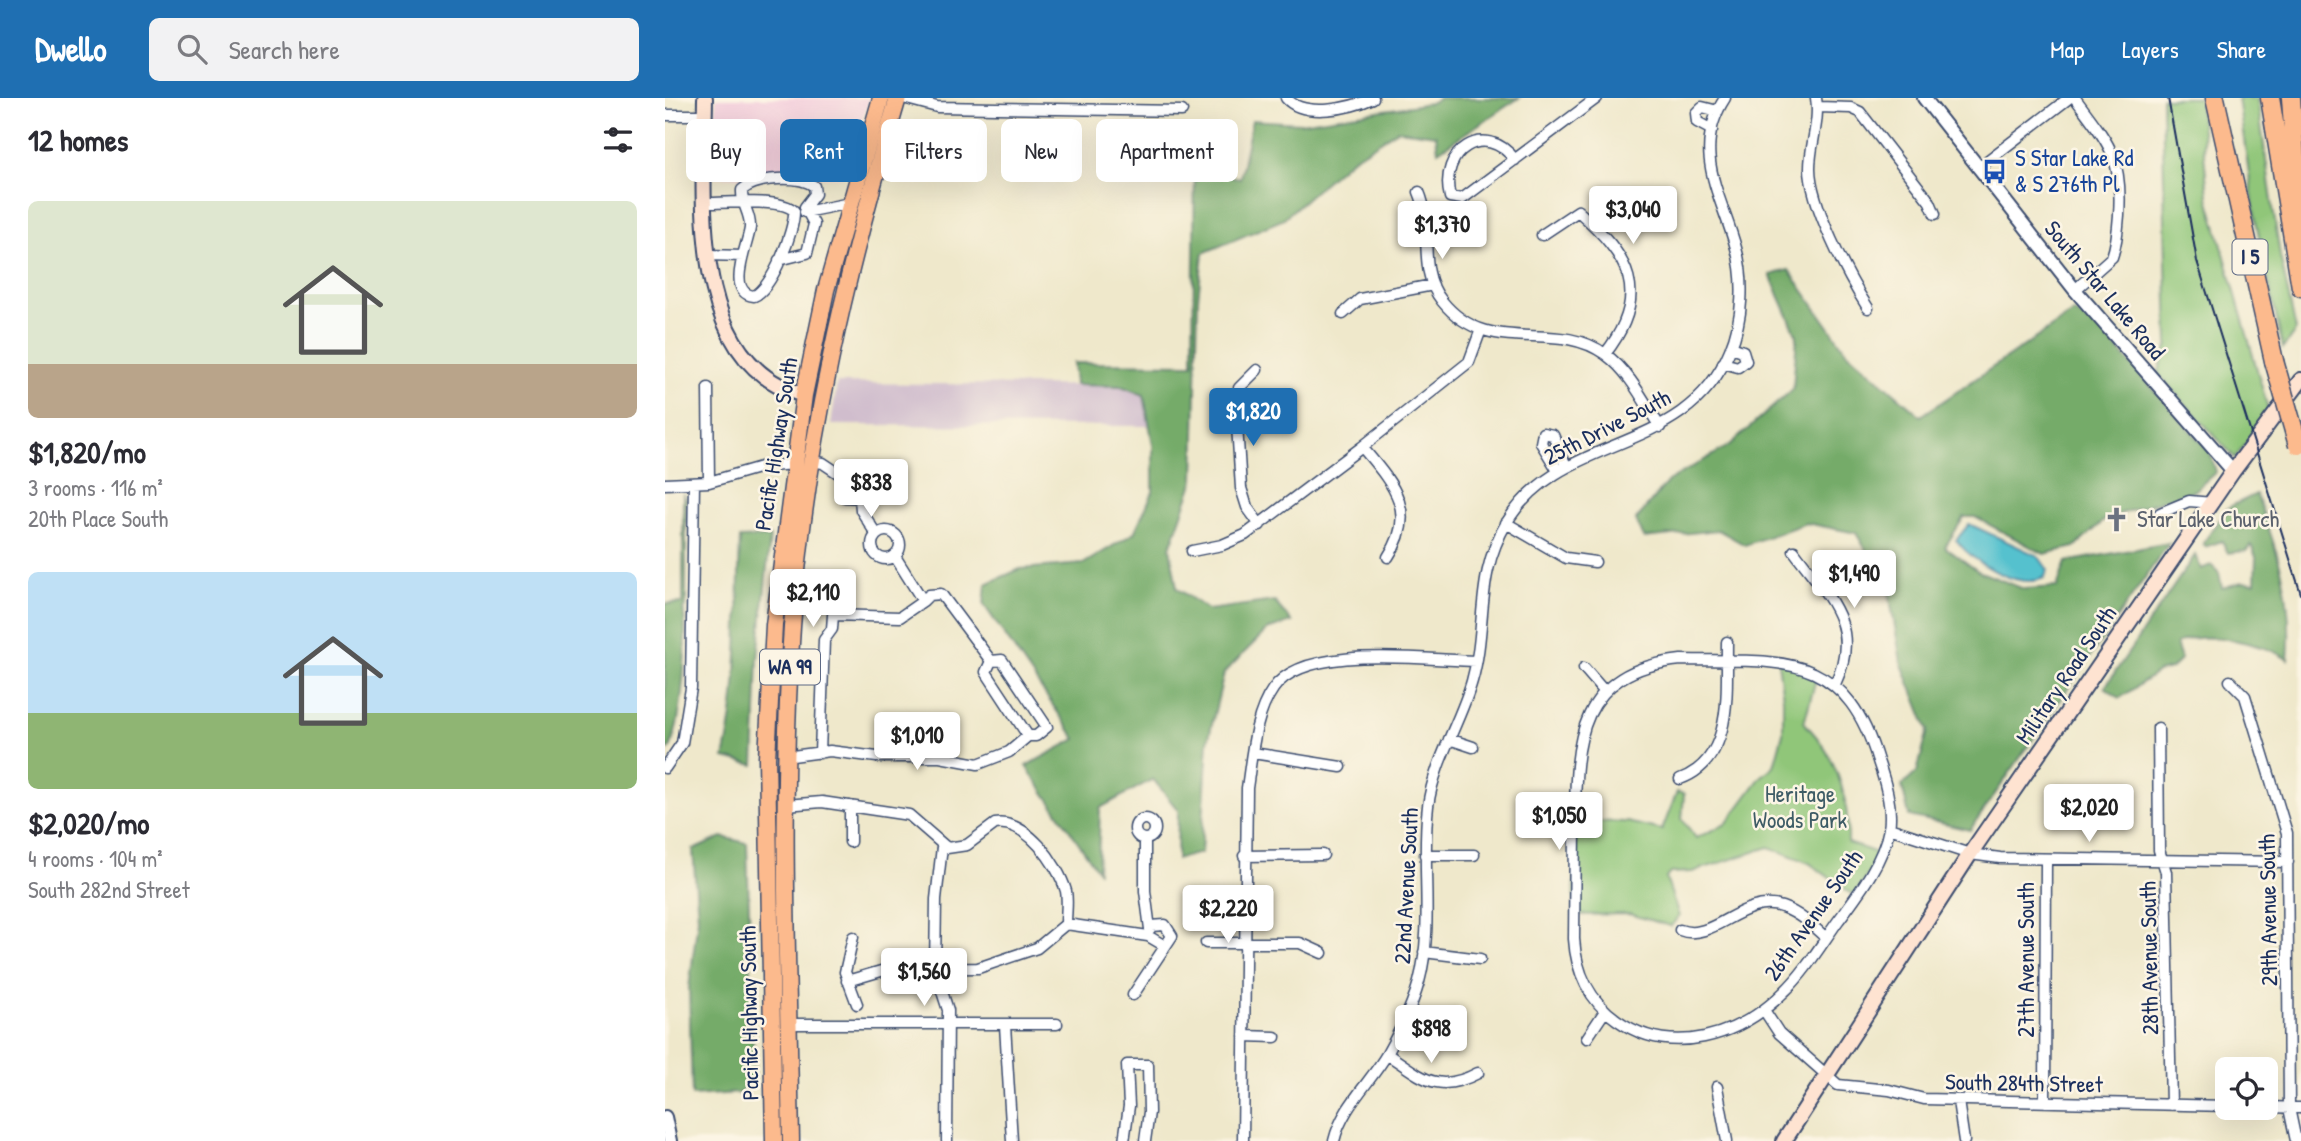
<!DOCTYPE html>
<html lang="en">
<head>
<meta charset="utf-8">
<style>
	body { margin:0; font-family:"Patrick Hand",sans-serif; background:#f2f2f3; color:#2b2b33; height:100vh; display:flex; flex-direction:column; font-size:26px; white-space:nowrap }
	* { box-sizing:border-box; margin:0 }
	p { font-size:23px; color:#7c7c81 }
	.icon { flex:none; width:38px; height:38px; fill:none; stroke:currentColor; stroke-width:2; stroke-linecap:round; stroke-linejoin:round }
	.map { position:relative; flex:1; overflow:hidden }
	.panel { display:flex; flex-direction:column; background:#fff; width:665px }
	.panel>* { flex:none }
	.guide { position:absolute; left:21px; top:21px; width:665px; height:63px; display:flex; gap:14px }
	.fabs { position:absolute; left:1550px; top:959px; display:grid; gap:14px }
	.fabs a { display:grid; place-items:center; width:63px; height:63px; border-radius:10px; background:#fff; box-shadow:0 7px 28px #0002; font-size:35px }
	.price { position:absolute; translate:-50% -60px; padding:0 16px; border-radius:7px; background:#fff; color:#222; font-size:23px; line-height:46px; filter:drop-shadow(0 2px 4px #0008) }
	.price::after { content:''; position:absolute; left:50%; top:42px; width:21px; height:16px; margin-left:-10px; background:inherit; clip-path:polygon(0 0,100% 0,50% 100%) }
	.price.current { background:#1f6fb2; color:#fff }
	ul { padding:0; list-style:none }
	li { display:grid; align-content:center; gap:14px; height:371px; padding:0 28px }
	li span { display:grid; place-items:center; height:217px; border-radius:10px; color:#555 }
	li>.icon { margin-inline-start:auto }
	span .icon { width:126px; height:126px; fill:#fffc; stroke-width:1 }
	li b { font-size:30px }
	h2 { display:flex; justify-content:space-between; align-items:center; height:84px; padding:0 28px; font-size:30px }
	.pill { padding:0 24px; border-radius:10px; background:#fff; box-shadow:0 7px 28px #0002; font-size:24px; line-height:63px }
	.pill.current { background:#1f6fb2; color:#fff }
	header { display:flex; align-items:center; gap:42px; box-sizing:border-box; height:98px; padding:0 35px; background:#1f6fb2; color:#fff }
	header strong { font-size:33px }
	nav { display:flex; gap:38px; margin-inline-start:auto; font-size:24px }
	.search { width:490px; height:63px; background:#f2f2f3; display:flex; align-items:center; gap:18px; box-sizing:border-box; padding:0 24px; border-radius:10px; color:#7c7c81; font-size:26px }
	main { display:flex; flex:1; min-height:0 }
	.map>svg:first-child { display:block }
	.built { fill:#f4cfdd }
	.industrial { fill:#d0bdcd }
	.green { fill:#90c679; stroke:#567a6c; stroke-width:2 }
	.forest { fill:#74ab69; stroke:#486d64; stroke-width:2 }
	.water { fill:#54c1ce; stroke:#387896; stroke-width:2 }
	.lines { fill:none; stroke-linecap:round; stroke-linejoin:round }
	.minor-casing { stroke:#3b4b6e; stroke-width:13 }
	.tertiary-casing { stroke:#3b4b6e; stroke-width:16 }
	.secondary-casing { stroke:#3b4b6e; stroke-width:18 }
	.primary-casing { stroke:#3b4b6e; stroke-width:19 }
	.motorway-casing { stroke:#3b4b6e; stroke-width:21 }
	.minor { stroke:#fff; stroke-width:10 }
	.tertiary { stroke:#fff; stroke-width:12 }
	.secondary { stroke:#fee3d1; stroke-width:14 }
	.primary { stroke:#fcba8d; stroke-width:16 }
	.motorway { stroke:#fcba8d; stroke-width:18 }
	.tram { stroke:#1b2f5e; stroke-width:2 }
	.motorway-bridge-casing { stroke:#3b4b6e; stroke-width:21; stroke-linecap:butt }
	.motorway-bridge { stroke:#fcba8d; stroke-width:18 }
	.labels { text-anchor:middle; stroke-width:5; stroke-linejoin:round; paint-order:stroke }
	.shield { fill:#fcf5e5; stroke:#5e6a86; stroke-width:2 }
	.shield-label { font-size:21px; font-weight:bold; fill:#1b2f5e }
	.transit-label { font-size:23px; fill:#164399; stroke:#fcf5e5; text-anchor:start }
	.street-label { font-size:23px; fill:#1b2f5e; stroke:#fcf5e5 }
	.worship-label { font-size:23px; fill:#5b616d; stroke:#fcf5e5; text-anchor:start }
	.park-label { font-size:23px; fill:#3e5c66; stroke:#fcf5e5 }
</style>
</head>
<body>
<header>
<strong>Dwello</strong>
<div class="search"><svg class="icon" aria-label="search" viewBox="0 0 24 24"><circle cx="10" cy="10" r="6"/><path d="M15 15l6 6"/></svg>Search here</div>
<nav><a>Map</a><a>Layers</a><a>Share</a></nav>
</header>
<main>
<section class="panel">
<h2>12 homes<svg class="icon" aria-label="filters" viewBox="0 0 24 24"><path d="M4 7h16M4 17h16"/><circle cx="9" cy="7" r="2"/><circle cx="15" cy="17" r="2"/></svg></h2>
<ul>
<li><span style="background:linear-gradient(#dfe7d0 75%,#b9a48a 0)"><svg class="icon" aria-label="home" viewBox="0 0 24 24"><path d="M3 11l9-7 9 7M6 9v11h12V9"/></svg></span><div><b>$1,820/mo</b><p>3 rooms · 116 m²</p><p>20th Place South</p></div></li>
<li><span style="background:linear-gradient(#bfe0f5 65%,#8fb573 0)"><svg class="icon" aria-label="home" viewBox="0 0 24 24"><path d="M3 11l9-7 9 7M6 9v11h12V9"/></svg></span><div><b>$2,020/mo</b><p>4 rooms · 104 m²</p><p>South 282nd Street</p></div></li>
</ul>
</section>
<div class="map">
<svg width="1636" height="1043" viewBox="0 0 1636 1043">
	<rect width="100%" height="100%" fill="#fcf5e5"/>
	<filter id="ink" filterUnits="userSpaceOnUse"><feTurbulence type="fractalNoise" baseFrequency=".0143" numOctaves="2"/><feDisplacementMap in="SourceGraphic" scale="14" xChannelSelector="R" yChannelSelector="G"/><feConvolveMatrix kernelMatrix="1 2 1 2 8 2 1 2 1" color-interpolation-filters="sRGB"/></filter>
	<filter id="wash" filterUnits="userSpaceOnUse"><feTurbulence type="fractalNoise" baseFrequency=".00686" numOctaves="4" result="noise"/><feDisplacementMap in="SourceGraphic" scale="28" xChannelSelector="R" yChannelSelector="G"/><feGaussianBlur stdDeviation="1.57" result="paint"/><feColorMatrix in="noise" values="0 0 0 0 0 0 0 0 0 0 0 0 0 0 0 0 0 1.4 0 .05"/><feComposite in="paint" operator="in"/></filter>
	<g filter="url(#wash)">
		<rect width="100%" height="100%" fill="#efe8cb"/>
		<path class="built" d="M51 0H205L177 79H50Z"/>
		<path class="industrial" d="M172 285 456 288 479 297 484 328 166 327Z"/>
		<path class="green" d="M1497 0H1534L1543 99 1604 314 1570 360 1493 276 1503 246Z
			M1573 0H1592L1615 158 1631 232 1618 250 1591 124Z
			M1113 564 1153 574 1139 625C1172 657 1184 700 1183 745L1215 756 1190 798 1144 765 1104 749 1027 774 1005 775 1001 780 1014 818 1006 828 964 816 909 817 910 723 962 724 997 732 1012 694 1019 696 1017 721 1031 740 1061 726 1096 679 1109 668 1118 635V600Z"/>
		<path class="forest" d="M775 0H854L773 53 771 37 733 32 684 63 617 122 538 155 533 200 529 382 505 450 512 490 543 512 609 503 627 524 602 532 559 575 543 643 536 755 512 761 513 712 488 681 435 710 433 773 361 668 411 641 319 507 321 486 355 471 418 466 469 435 488 394V347L479 297 456 288 410 287 408 265 528 266 530 49 551 75 575 80 587 22 635 25 765 5Z
			M1124 172 1181 253 1256 318 1409 214 1434 230 1545 354 1551 374 1530 392 1442 420 1410 449 1379 456 1310 419H1299L1280 449 1313 473 1359 491 1392 489 1401 464 1504 445 1305 732 1244 718 1237 688 1252 674 1263 632 1236 564 1223 489 1191 435 1141 425 1080 447 1053 432 979 440 971 422 1003 383 1065 347 1128 291 1132 238 1105 177Z
			M18 395 21 402V509L18 510C23 540 18 624 4 652L0 650V506L18 505Z
			M1591 396C1613 453 1629 500 1623 562 1602 545 1535 531 1511 546L1516 561 1506 571 1493 574 1455 600 1440 589 1530 457 1536 471 1546 467 1554 475 1557 490 1577 484 1590 485 1591 459 1586 447 1581 453 1563 455 1557 443 1540 449 1538 445 1564 409Z
			M105 439 93 561 89 667 59 660C76 589 72 513 75 440Z
			M57 739 82 745 89 978 75 995 27 998 24 890 33 820 28 752Z"/>
		<path class="water" d="M1304 426 1373 458 1383 472 1379 480C1352 492 1308 464 1291 442Z"/>
	</g>
	<g filter="url(#ink)">
		<g class="lines">
			<defs>
				<path id="minor" d="M238 0 272 9 517 13
					M621 0C639 21 686 10 708 0
					M1151 0C1155 24 1145 46 1145 70 1145 106 1183 179 1203 210
					M1410 0C1443 45 1458 58 1454 117 1453 131 1452 145 1447 159L1410 192
					M1153 9 1186 10 1195 14 1265 104 1270 116
					M0 17H40
					M1047 32 1032 24 1031 15 1037 9 1053 13
					M850 62C820 22 773 53 785 99L797 101 932 0
					M1313 70 1404 0
					M754 94C769 128 751 171 777 203 824 262 889 219 940 256 965 274 979 304 995 329
					M40 105C59 105 118 100 129 113 130 132 107 191 89 198 60 195 83 147 85 130 86 115 76 107 77 92 91 79 134 77 149 88L150 96 140 109 149 126 142 155 114 162
					M140 114 185 105
					M877 137 913 113C964 158 987 196 940 256
					M42 157 78 158
					M678 216 695 201 768 187
					M1058 265 1073 269 1081 263 1078 253 1066 249
					M592 272 574 290 571 311 576 390 582 409 595 427
					M43 290 44 384
					M697 349C727 385 754 413 723 459
					M147 363 158 365 176 377 180 399 195 400 196 412 211 436
					M893 373 876 345 878 335 888 337 901 368
					M0 386 44 384 96 369 128 366
					M1495 415 1524 403 1548 405
					M841 425 901 460 930 464
					M207 447a14 14 0 1 1 28 0a14 14 0 1 1-28 0Z
					M527 453 557 447 580 437 697 349 804 264 815 234
					M1129 453C1162 498 1198 527 1170 586
					M231 460 258 503 264 497 276 496 326 563
					M337 562 382 629 371 638H363L321 574 326 563Z
					M1016 562C1114 564 1179 550 1213 663 1220 683 1228 709 1224 731 1218 764 1193 796 1173 823 1156 847 1140 874 1119 894 1074 939 1006 960 952 922 924 903 911 873 909 841 909 803 910 765 910 727 910 642 913 573 1016 562Z
					M919 570 939 593
					M1565 583 1580 598 1622 735 1624 1010 1631 1043
					M1493 630 1494 752 1501 774 1506 1007
					M784 641 808 649
					M155 655 159 542 167 531 168 517 235 519 258 503
					M588 655 676 669
					M120 659 165 653 212 659H275L313 666 344 654 363 638
					M0 670 17 645 26 590 29 385
					M1015 681C1070 661 1061 592 1062 544
					M121 707 157 704 244 717 282 750 302 747 330 726C361 721 393 766 401 793 403 803 401 815 401 826
					M185 708V744
					M470 731a10 10 0 1 1 20 0a10 10 0 1 1-20 0Z
					M1224 730 1305 756 1335 760 1623 764
					M480 741V793L485 831
					M277 749 271 801 270 872 283 912 282 1043
					M760 757H809
					M579 758 658 757
					M1015 832C1048 845 1077 796 1117 809 1134 815 1148 828 1161 840
					M188 839 180 874 192 906
					M541 845H635L657 855
					M759 854 815 861
					M182 883 223 871 313 870 372 850 401 826 483 838 500 848
					M468 897 507 838 500 827 486 828
					M1099 912 1114 935 1173 987 1224 992 1259 1001 1563 1008
					M124 926H392
					M340 927 347 1043
					M579 938 610 939
					M922 940 940 913
					M722 956C757 979 771 997 813 975
					M1052 989 1062 1043
					M1293 1003 1299 1043
					M1380 1004 1381 761
					M1601 1009 1636 1010
					M459 1043 464 1008 462 967H483L484 1014 480 1043
					M578 1043 582 690C587 658 589 618 608 591 638 545 760 562 810 563
					M669 1043C677 1009 705 985 722 956 735 933 747 909 754 884 769 828 756 766 763 708 769 663 795 625 807 583 823 527 809 479 842 424 898 332 1021 360 1065 252 1078 221 1080 182 1071 150 1057 98 1025 54 1060 0"/>
				<path id="tertiary" d="M1259 0 1410 192 1568 373
					M0 1019 5 1043"/>
				<path id="secondary" d="M40 0C39 95 21 266 139 297
					M1119 1043 1305 756 1568 373 1636 282"/>
				<path id="primary" d="M109 1043 102 660 109 527 139 297 161 192 216 0
					M126 1043C123 872 115 700 127 529 140 349 181 173 233 0"/>
				<path id="motorway" d="M1550 0 1609 263
					M1605 0 1636 189
					M1626 0 1635 132"/>
			</defs>
			<use href="#minor" class="minor-casing"/>
			<use href="#tertiary" class="tertiary-casing"/>
			<use href="#secondary" class="secondary-casing"/>
			<use href="#primary" class="primary-casing"/>
			<use href="#motorway" class="motorway-casing"/>
			<use href="#minor" class="minor"/>
			<use href="#tertiary" class="tertiary"/>
			<use href="#secondary" class="secondary"/>
			<use href="#primary" class="primary"/>
			<use href="#motorway" class="motorway"/>
			<path class="tram" d="M1503 0 1532 163 1636 496"/>
			<defs>
				<path id="motorway-bridge" d="M1609 263 1633 347"/>
			</defs>
			<use href="#motorway-bridge" class="motorway-bridge-casing"/>
			<use href="#motorway-bridge" class="motorway-bridge"/>
		</g>
	</g>
	<defs>
		<symbol id="bus-bare" viewBox="-9 -9 18 18"><path d="M-5-6H5V4H4V6H2V4H-2V6H-4V4H-5ZM-3.5-4V0h7V-4ZM-3.5 1.2v1.5H-2V1.2ZM2 1.2v1.5H3.5V1.2Z" fill="#1a4fb4" stroke="#fcf5e5" stroke-width="2.5" paint-order="stroke"/></symbol>
		<symbol id="church-bare" viewBox="-9 -9 18 18"><path d="M-1.2-6h2.4v3.5h3.3v2.4h-3.3V6h-2.4V-.1h-3.3v-2.4h3.3Z" fill="#6b7280" stroke="#fcf5e5" stroke-width="2.5" paint-order="stroke"/></symbol>
	</defs>
	<g fill-rule="evenodd">
		<use href="#bus-bare" x="1312" y="56" width="35" height="35"/>
		<use href="#church-bare" x="1434" y="404" width="35" height="35"/>
	</g>
	<g class="labels">
		<g class="shield">
			<rect x="1567.5" y="141.5" width="35" height="35" rx="5"/>
			<rect x="95" y="551.5" width="60" height="35" rx="5"/>
		</g>
		<g class="shield-label">
			<text x="1585" y="166">I 5</text>
			<text x="125" y="576">WA 99</text>
		</g>
		<g class="transit-label">
			<text x="1350" y="68">S Star Lake Rd<tspan x="1350" dy="26">&amp; S 276th Pl</tspan></text>
		</g>
		<g class="street-label">
			<text transform="translate(1440 192) rotate(50)" y="8">South Star Lake Road</text>
			<text transform="translate(942 329) rotate(-27)" y="8">25th Drive South</text>
			<text transform="translate(111 346) rotate(-81)" y="8">Pacific Highway South</text>
			<text transform="translate(1401 577) rotate(-56)" y="8">Military Road South</text>
			<text transform="translate(741 788) rotate(-87)" y="8">22nd Avenue South</text>
			<text transform="translate(1603 812) rotate(-91)" y="8">29th Avenue South</text>
			<text transform="translate(1148 817) rotate(-55)" y="8">26th Avenue South</text>
			<text transform="translate(1484 860) rotate(-91)" y="8">28th Avenue South</text>
			<text transform="translate(1361 862) rotate(-90)" y="8">27th Avenue South</text>
			<text transform="translate(84 915) rotate(-91)" y="8">Pacific Highway South</text>
			<text transform="translate(1359 985) rotate(1)" y="8">South 284th Street</text>
		</g>
		<g class="worship-label">
			<text x="1472" y="429">Star Lake Church</text>
		</g>
		<g class="park-label">
			<text x="1135" y="704">Heritage<tspan x="1135" dy="26">Woods Park</tspan></text>
		</g>
	</g>
</svg>
<div class="fabs">
<a><svg class="icon" aria-label="locate" viewBox="0 0 24 24"><circle cx="12" cy="12" r="6"/><path d="M12 2v4M12 18v4M2 12h4M18 12h4"/></svg></a>
</div>
<b class="price" style="left:968px;top:148px">$3,040</b>
<b class="price" style="left:777px;top:163px">$1,370</b>
<b class="price current" style="left:588px;top:350px">$1,820</b>
<b class="price" style="left:206px;top:421px">$838</b>
<b class="price" style="left:1189px;top:512px">$1,490</b>
<b class="price" style="left:148px;top:531px">$2,110</b>
<b class="price" style="left:252px;top:674px">$1,010</b>
<b class="price" style="left:1424px;top:746px">$2,020</b>
<b class="price" style="left:894px;top:754px">$1,050</b>
<b class="price" style="left:563px;top:847px">$2,220</b>
<b class="price" style="left:259px;top:910px">$1,560</b>
<b class="price" style="left:766px;top:967px">$898</b>
<div class="guide">
<a class="pill">Buy</a>
<a class="pill current">Rent</a>
<a class="pill">Filters</a>
<a class="pill">New</a>
<a class="pill">Apartment</a>
</div>
</div>
</main>
</body>
</html>
